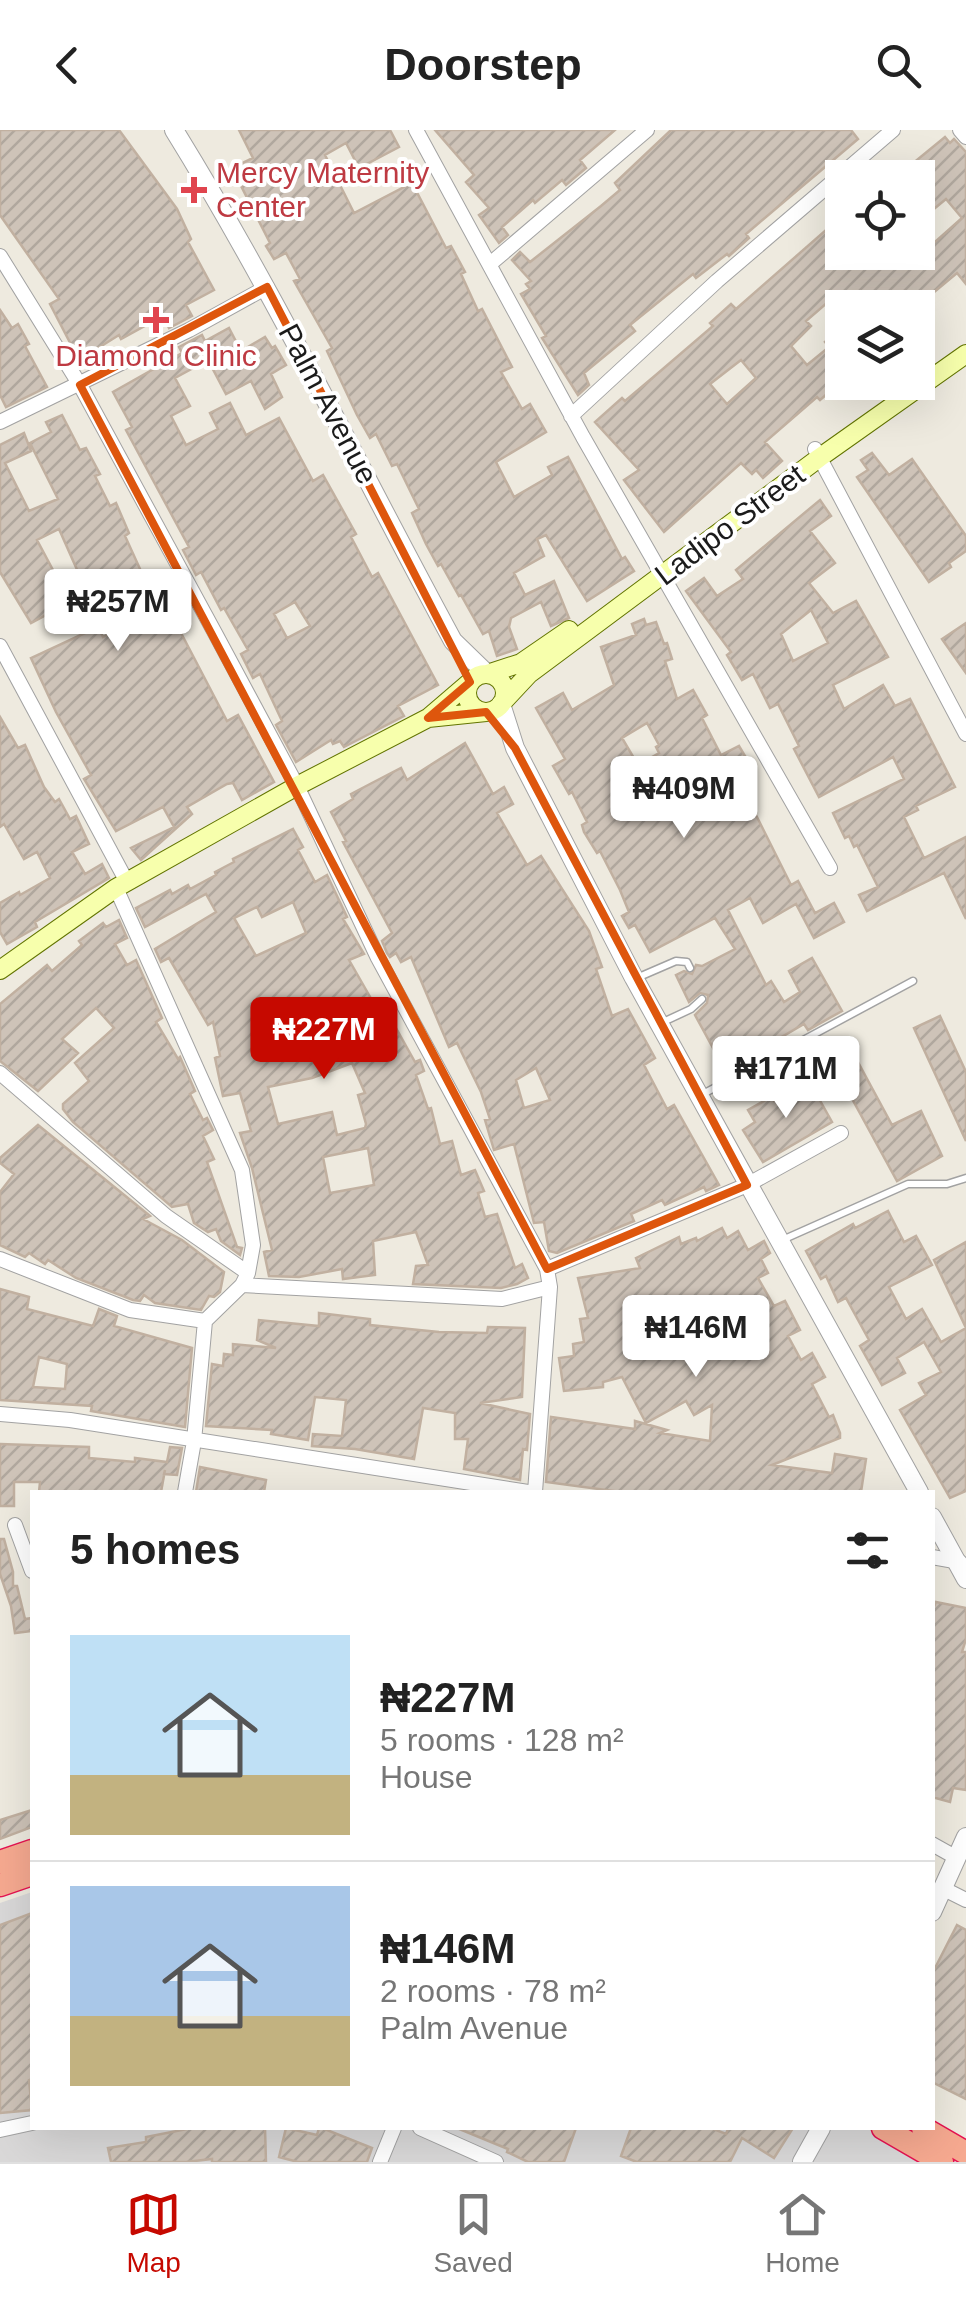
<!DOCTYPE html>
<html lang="en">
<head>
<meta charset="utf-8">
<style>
	body { margin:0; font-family:Helvetica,sans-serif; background:#f6f6f6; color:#222; height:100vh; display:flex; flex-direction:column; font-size:38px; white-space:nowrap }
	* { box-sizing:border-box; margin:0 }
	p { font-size:32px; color:#767676 }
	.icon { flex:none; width:55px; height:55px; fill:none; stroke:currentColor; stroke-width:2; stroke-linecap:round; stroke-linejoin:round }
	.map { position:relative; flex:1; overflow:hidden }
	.drawer { position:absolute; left:30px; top:1360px; width:905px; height:640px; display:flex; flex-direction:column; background:#fff; border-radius:0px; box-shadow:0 10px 40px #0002 }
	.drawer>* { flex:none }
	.buttons { position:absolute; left:825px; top:30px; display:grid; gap:20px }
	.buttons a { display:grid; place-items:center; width:110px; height:110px; border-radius:0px; background:#fff; box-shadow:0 10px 40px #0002; font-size:50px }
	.price { position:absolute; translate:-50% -85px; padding:0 22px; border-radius:10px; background:#fff; color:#222; font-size:32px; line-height:65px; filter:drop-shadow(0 2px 5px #0008) }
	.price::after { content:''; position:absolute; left:50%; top:60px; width:30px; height:22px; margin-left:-15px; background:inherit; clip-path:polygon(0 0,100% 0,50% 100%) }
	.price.active { background:#c60900; color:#fff }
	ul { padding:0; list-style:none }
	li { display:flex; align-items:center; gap:30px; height:250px; padding:0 40px }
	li+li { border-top:2px solid #e0e0e0 }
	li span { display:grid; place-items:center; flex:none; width:280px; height:200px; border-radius:0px; color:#555 }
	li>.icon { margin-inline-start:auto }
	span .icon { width:120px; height:120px; fill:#fffc; stroke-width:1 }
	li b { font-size:42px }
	h2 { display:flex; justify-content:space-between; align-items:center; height:120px; padding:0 40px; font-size:42px }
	header { display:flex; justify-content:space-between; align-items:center; height:130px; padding:0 40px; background:#fff; font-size:45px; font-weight:700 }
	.tab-bar { display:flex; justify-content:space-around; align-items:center; height:140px; border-top:2px solid #e0e0e0; background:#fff; font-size:28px; color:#767676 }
	.tab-bar a { display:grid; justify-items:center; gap:5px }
	.tab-bar .active { color:#c60900 }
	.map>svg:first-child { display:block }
	.residential { fill:#d9d8d8 }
	.building { fill:url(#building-hatch); stroke:#c1b0a0; stroke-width:2.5; fill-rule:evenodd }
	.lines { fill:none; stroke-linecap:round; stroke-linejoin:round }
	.service-casing { stroke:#a2a2a2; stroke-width:9 }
	.minor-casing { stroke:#a2a2a2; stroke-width:16 }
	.tertiary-casing { stroke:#a2a2a2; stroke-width:20 }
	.secondary-casing { stroke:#627400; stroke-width:20 }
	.trunk-casing { stroke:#e61251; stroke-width:25 }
	.service { stroke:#fff; stroke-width:6 }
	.minor { stroke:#fff; stroke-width:14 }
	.tertiary { stroke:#fff; stroke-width:18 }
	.secondary { stroke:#f7ffac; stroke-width:18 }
	.trunk { stroke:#f6a990; stroke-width:22 }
	.marked { fill:none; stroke:#de560d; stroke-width:8; stroke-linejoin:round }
	.health-dot { fill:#e0444e; stroke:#fff; stroke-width:4 }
	.labels { text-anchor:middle; stroke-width:8; stroke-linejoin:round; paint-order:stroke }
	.health-label { font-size:30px; fill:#be3a42; stroke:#fff; text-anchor:start }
	.street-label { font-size:30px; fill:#1b1b1b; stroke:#fff }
</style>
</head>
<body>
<header><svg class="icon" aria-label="back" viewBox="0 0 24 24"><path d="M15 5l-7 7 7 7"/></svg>Doorstep<svg class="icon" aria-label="search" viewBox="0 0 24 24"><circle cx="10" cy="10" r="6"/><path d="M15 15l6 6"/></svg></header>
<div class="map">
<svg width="966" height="2032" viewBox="0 0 966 2032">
	<defs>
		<pattern id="building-hatch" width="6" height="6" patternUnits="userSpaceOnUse" patternTransform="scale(2.5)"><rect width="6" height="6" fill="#cec3b8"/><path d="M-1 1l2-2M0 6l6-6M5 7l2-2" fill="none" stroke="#b0a79e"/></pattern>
	</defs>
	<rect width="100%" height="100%" fill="#eeeadf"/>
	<path class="residential" d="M32 1762V1998H877L933 2032H0V1773Z"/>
	<path class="building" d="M0 0H119L177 79 191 109 188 112 214 160 186 175 192 186 169 198 163 186 121 209 119 205 79 230 50 174 59 169 0 85Z
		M239 0H390L399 17 359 38 346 13 325 25 354 83 412 53 446 118 451 116 465 142 461 144 478 181 482 179 512 237 501 242 522 279 530 274 546 302 496 332 514 367 552 345 548 337 568 327 622 429 625 427 634 441 587 471 546 405 537 409 544 426 514 443 525 465 554 451 569 488 551 496 541 472 511 488 509 497 517 519 497 526 489 501 483 504 461 465 459 466 441 434 438 436 426 414 412 383 419 379 397 334 392 336 376 304 370 308 357 285 327 221 332 218 294 151 300 149 286 123 274 129 266 116 270 113 232 38 253 28Z
		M435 0H615L580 30 586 38 566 55 562 50 535 73 533 70 502 97 508 105 499 113 479 85 489 78 466 52 474 45Z
		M671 0H851L858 9 746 104 749 108 729 126 727 124 696 148 693 144 630 195 635 201 584 243 589 255 578 265 542 208 546 206 521 164 530 159 526 154 531 151 512 130 520 122 530 132 601 76 620 60 615 53Z
		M945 7 950 13 954 9 966 22V154L957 143 915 178H846L836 165 806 191 811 196 791 216 807 235 829 217 825 212 842 197V251L820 270 817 267 765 312 782 331 763 348 756 340 752 344 741 333 664 402 624 350 639 340 595 292 622 268 625 271 657 244 713 196 710 193 731 174 736 179 842 86V122H918V109L926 120 962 88 946 69 918 92V48H895ZM741 230 756 248 727 274 710 254Z
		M0 180 12 198 18 194 29 214 25 216 47 257 6 277 0 265Z
		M229 198 241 221 265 207 272 218 275 216 286 235 271 244 282 267 265 279 251 251 226 264 208 230 175 248 190 276 171 286 186 315 218 299 210 283 230 273 246 305 279 288 313 351 323 345 356 404 351 407 372 447 378 443 438 555 398 576 404 586 344 617 340 611 333 614 331 610 296 632 276 595 282 591 260 544 253 548 241 524 248 520 224 478 221 480 201 442 196 445 183 420 189 417 126 300 132 297 113 262 182 223 179 217 202 205 205 211ZM295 472 310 496 287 508 274 484Z
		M62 285 80 320 86 318 100 344 95 346 110 376 116 373 129 403 125 406 145 450 148 448 180 501 227 591 238 585 274 652 242 670 233 653 227 654 187 677 192 684 141 730 131 718 174 697 163 677 116 701 84 649 91 645 56 582 31 528 98 497 103 507 129 493 114 468 94 478 59 399 37 410 70 472 31 493 0 442V315L24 303 31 321 5 333 29 381 58 369 30 313 51 302 46 292Z
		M872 323 889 345 912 329 966 406V421L949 433 951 437 929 452 857 347 868 340 861 330Z
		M820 370 831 386 810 401 835 433 809 453 833 483 856 471 888 527 833 555 844 579 883 555 895 576 910 569 955 657 916 676 918 680 904 687 924 728 966 707V789L944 743 867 781 859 765 878 757 857 715 854 717 849 706 845 708 833 683 904 649 893 627 819 667 794 619 799 616 778 574 770 578 753 544 742 550 727 525 731 522 686 461 704 448 717 466 743 449 736 440ZM811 480 828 513 793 531 781 504Z
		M644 489 646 495 656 492 664 514 667 513 672 529 665 531 677 569 693 560 707 585 702 588 721 625 739 616 745 626 727 636 757 687 791 755 798 751 815 783 834 773 844 792 814 808 796 774 763 793 750 768 728 780 766 855 771 851 784 872 800 862 789 841 812 828 842 881 808 900 804 894 725 940 695 885 707 873 708 865 700 863 689 872 676 845 684 841 692 844 696 835 702 836 735 819 715 788 650 822 635 795 629 798 622 786 629 782 620 760 600 721 597 723 584 702 582 695 587 692 572 662 569 664 553 636 565 629 536 578 563 563 572 580 614 555 601 517 636 505 632 494ZM647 593 659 615 656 617 659 623 638 635 622 608Z
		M966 493V543L942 509Z
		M0 587 18 618 25 615 44 657 55 672 59 669 70 689 76 686 89 714 72 722 85 744 102 734 109 748 35 792 37 797 7 814 0 802V773L19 762 20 765 50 748 37 722 24 729 4 694 0 697Z
		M465 613 493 664 504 657 513 674 497 683 527 735 541 726 589 801 602 837 596 839 612 886 628 879 655 928 644 935 667 979 674 975 719 1055 706 1061 704 1057 665 1075 662 1070 631 1084 634 1091 557 1123 549 1121 544 1092 534 1093 514 1014 494 1020 485 990 490 989 481 962 457 913 449 917 411 827 401 832 396 823 390 827 387 823 382 811 392 803 343 712 346 711 331 682 353 669 351 664 370 654 401 638 407 650ZM536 938 550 970 524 978 516 950Z
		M293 699 303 717 298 720 315 752 327 745 347 787 343 789 364 824 349 830 381 886 387 882 415 932 420 930 424 941 416 945 428 979 431 978 440 1014 452 1011 461 1045 475 1040 484 1061 478 1063 485 1087 497 1084 515 1138 522 1134 528 1148 517 1154 501 1158 413 1154 416 1136 428 1135 416 1102 373 1111 375 1145 343 1149 342 1139 299 1147 269 1146 264 1122 272 1120 252 1038 240 1003 251 1001 240 963 223 966 215 928 220 926 213 892 208 895 169 828 161 832 155 819 216 782 206 764 145 797 136 778 170 760 172 764 188 755 190 759 216 745 215 742 234 732 233 729ZM293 772 306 803 256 826 234 788 257 777 262 787ZM352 933 365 963 358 965 366 994 365 998 337 1005 332 982 278 994 268 957 312 948ZM368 1018 374 1055 330 1063 323 1027Z
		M119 790 127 808 115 814 127 835 136 830 162 888 156 892 178 929 180 927 195 961 190 964 203 990 207 988 213 1000 203 1006 214 1029 207 1032 237 1117 242 1118 240 1125 221 1111 216 1099 208 1102 194 1093 188 1074 172 1077 73 992 63 979V974L89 951 75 933 114 898 96 878 62 909 78 923 38 961 0 931V874L47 835 52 841 82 815 79 811 103 793 106 797Z
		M940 886 966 942V1011L914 898Z
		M852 921 892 995 921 981 942 1026 897 1051 832 932Z
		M809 951 832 992 763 1032 743 1000 755 992 748 980 771 967 774 971Z
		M38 995 150 1086 143 1089 182 1110 224 1142 220 1162 214 1167 209 1166 201 1180 155 1173 144 1165 140 1171 133 1170 76 1148 48 1130 45 1134 29 1123 25 1127 0 1115V1062L14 1044 0 1033V1028Z
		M888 1081 904 1112 916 1106 932 1135 889 1157 906 1189 922 1179 941 1212 966 1198 934 1130 966 1112V1361L950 1368 900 1280 926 1265 919 1253 941 1242 924 1212 897 1228 905 1243 882 1255 860 1216 869 1210 846 1168 838 1172 826 1146 821 1149 806 1121 853 1094 855 1098Z
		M722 1098 727 1108 738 1101 748 1120 764 1111 770 1123 761 1129 768 1143 758 1148 774 1176 785 1171 800 1200 788 1206 801 1230 812 1223 825 1247 812 1254 829 1287 833 1285 840 1303V1308L772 1335 832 1343 835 1324 866 1329 861 1362H621L546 1352 551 1287 635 1299V1291L667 1300 660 1303 710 1311 712 1275 694 1285 686 1271 646 1293 622 1247 603 1252V1257L564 1261 559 1228 574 1226 573 1214 584 1212 580 1189 588 1188 578 1148 640 1138 636 1128 679 1107 681 1114 696 1108 697 1111Z
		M0 1159 29 1167 27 1179 93 1196 99 1179 117 1186 114 1196 192 1218 185 1297 91 1281 92 1276 0 1270ZM39 1227 67 1234 65 1259 33 1257Z
		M319 1183 370 1189V1195L439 1202 487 1203 488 1197 525 1198 522 1267 480 1273 530 1284 527 1320 523 1319 520 1350 464 1339 468 1309H455V1283L423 1278 414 1329 355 1319 312 1316 313 1304 342 1306 346 1270 315 1267 308 1310 271 1304 272 1300 206 1296 212 1234 223 1236 224 1224 233 1225V1214L276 1218 257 1210 259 1190 319 1196Z
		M0 1314 89 1317V1328L135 1332V1328L167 1332 170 1317 182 1318 177 1345 164 1344 165 1340 161 1362H39L40 1352H14V1376H0Z
		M200 1337 266 1350 264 1362H196Z
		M0 1409H4L13 1442V1456H17L25 1489 32 1488V1501L15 1503 11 1476 0 1444Z
		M936 1472 966 1478V1509L962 1522H966V1660L953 1658 950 1672 932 1667V1481Z
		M32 1680V1697L0 1709V1690Z
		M32 1783V1949L29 1950 32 1980 0 1983V1795Z
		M957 1795 966 1800V1969L932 1952V1844Z
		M192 1998H265L266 2032H212V2029L186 2032H111L108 2018 146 2012V2007Z
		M286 1998 317 2005 319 1998H322L372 2018 367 2032H298L279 2027Z
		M457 1998H576L564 2032H528L507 2022 508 2019Z
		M631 1998H711L726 2004 728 1999 725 1998H793L774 2028 742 2008 730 2032H637L621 2026Z"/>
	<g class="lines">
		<defs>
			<path id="service" d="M639 847 676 831 687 832 690 838
				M661 893 691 879 702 869
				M703 964 913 851
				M780 1111 908 1054H947L966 1048"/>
			<path id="minor" d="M416 0 583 307 830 738
				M960 0 966 7
				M0 126 80 255 215 503 297 656 378 828 547 1139 550 1157 535 1362
				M490 134 647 0
				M571 286 717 151 893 0
				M0 292 189 200 267 157
				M815 319 966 604
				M0 516 127 752
				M116 758 242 1040 253 1115 248 1143 242 1155 205 1191 194 1311 185 1362
				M0 943 166 1086 248 1143
				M0 1129 130 1180 205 1191
				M547 1139 747 1055 841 1003
				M242 1155 502 1169 550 1157
				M0 1284 70 1290 528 1362
				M15 1395 32 1441
				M932 1427 960 1432
				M932 1714 957 1728
				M944 1759 966 1770
				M420 1998 496 2032
				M0 2000 32 1993
				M380 2032 394 1998"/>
			<path id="tertiary" d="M174 0C276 165 360 340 453 511L487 544
				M501 574 515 618 634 848 919 1362
				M932 1387 966 1449
				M932 1782 966 1707
				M802 2032 821 1998"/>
			<path id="secondary" d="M487 544 521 533 569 500
				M467 563a19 19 0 1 1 38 0a19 19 0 1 1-38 0Z
				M501 574 529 544 819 328 966 224
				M428 588 486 582
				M0 840 116 758 297 656 428 588 470 552"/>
			<path id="trunk" d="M0 1732 32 1721
				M0 1755 32 1744
				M883 1998 942 2032
				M923 1998 966 2023"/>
		</defs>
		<use href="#service" class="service-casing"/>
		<use href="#minor" class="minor-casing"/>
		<use href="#tertiary" class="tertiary-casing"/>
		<use href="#secondary" class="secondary-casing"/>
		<use href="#trunk" class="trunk-casing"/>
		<use href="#service" class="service"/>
		<use href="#minor" class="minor"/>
		<use href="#tertiary" class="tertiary"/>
		<use href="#secondary" class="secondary"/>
		<use href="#trunk" class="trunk"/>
	</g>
	<path class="marked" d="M267 157 470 552 428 588 486 582 515 618 747 1055 547 1139 80 255Z"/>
	<g class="health-dot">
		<path d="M189 45h10v10h10v10h-10v10h-10v-10h-10v-10h10z"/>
		<path d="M151 175h10v10h10v10h-10v10h-10v-10h-10v-10h10z"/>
	</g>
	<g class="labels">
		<g class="health-label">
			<text x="216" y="53">Mercy Maternity<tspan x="216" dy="34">Center</tspan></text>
			<text x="156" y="236" text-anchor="middle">Diamond Clinic</text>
		</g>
		<g class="street-label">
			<text transform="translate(328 274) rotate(62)" y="10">Palm Avenue</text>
			<text transform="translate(730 395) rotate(-37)" y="10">Ladipo Street</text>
		</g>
	</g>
</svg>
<div class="buttons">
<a><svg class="icon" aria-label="locate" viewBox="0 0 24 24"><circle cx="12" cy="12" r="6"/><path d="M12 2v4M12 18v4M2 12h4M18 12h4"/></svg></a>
<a><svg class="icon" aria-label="layers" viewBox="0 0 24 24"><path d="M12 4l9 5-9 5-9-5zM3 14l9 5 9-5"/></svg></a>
</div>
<b class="price" style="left:118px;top:524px">₦257M</b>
<b class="price" style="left:684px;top:711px">₦409M</b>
<b class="price active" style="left:324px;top:952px">₦227M</b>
<b class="price" style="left:786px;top:991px">₦171M</b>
<b class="price" style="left:696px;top:1250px">₦146M</b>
<section class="drawer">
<h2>5 homes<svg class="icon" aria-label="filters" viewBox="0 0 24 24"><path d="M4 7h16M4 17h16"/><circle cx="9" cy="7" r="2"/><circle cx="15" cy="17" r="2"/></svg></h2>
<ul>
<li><span style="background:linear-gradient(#bfe0f5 70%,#c2b280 0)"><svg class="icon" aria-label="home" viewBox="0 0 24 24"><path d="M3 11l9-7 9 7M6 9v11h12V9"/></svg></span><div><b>₦227M</b><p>5 rooms · 128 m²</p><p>House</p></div></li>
<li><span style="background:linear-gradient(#a9c7e8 65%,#c2b280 0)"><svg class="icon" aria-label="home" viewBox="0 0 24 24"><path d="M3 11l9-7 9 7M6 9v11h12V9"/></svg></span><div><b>₦146M</b><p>2 rooms · 78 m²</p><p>Palm Avenue</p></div></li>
</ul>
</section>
</div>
<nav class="tab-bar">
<a class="active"><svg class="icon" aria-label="map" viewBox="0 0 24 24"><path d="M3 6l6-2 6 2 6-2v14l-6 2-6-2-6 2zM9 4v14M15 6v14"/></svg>Map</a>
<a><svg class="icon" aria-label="saved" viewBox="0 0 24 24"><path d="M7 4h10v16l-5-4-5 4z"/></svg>Saved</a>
<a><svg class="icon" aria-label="home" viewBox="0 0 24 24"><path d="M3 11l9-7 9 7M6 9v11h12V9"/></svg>Home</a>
</nav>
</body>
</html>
